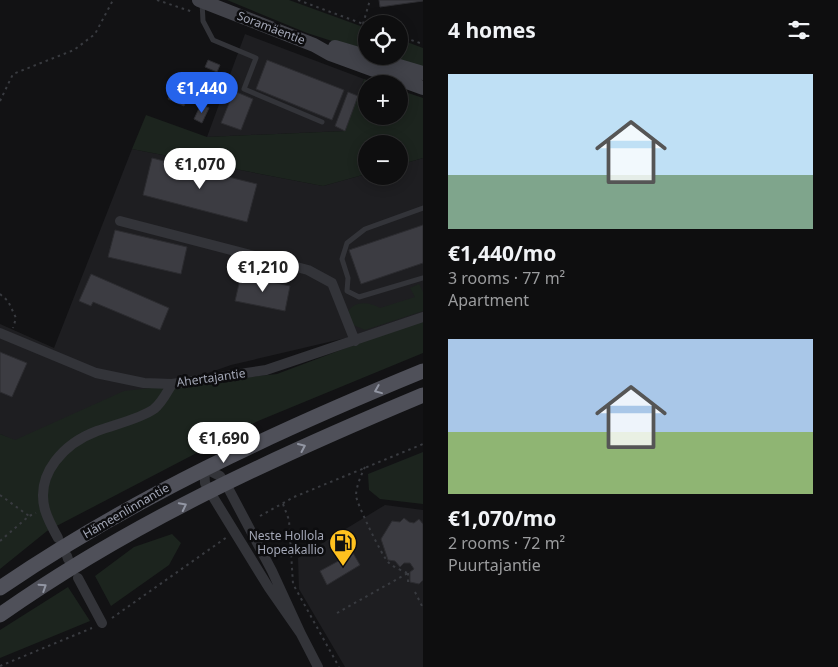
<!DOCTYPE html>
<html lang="en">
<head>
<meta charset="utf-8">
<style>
	body { margin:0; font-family:"Noto Sans",sans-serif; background:#1c1c1d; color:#f1f3f6; height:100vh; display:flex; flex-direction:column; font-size:19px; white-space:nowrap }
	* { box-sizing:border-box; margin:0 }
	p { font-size:16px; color:#9b9c9e }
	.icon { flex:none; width:28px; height:28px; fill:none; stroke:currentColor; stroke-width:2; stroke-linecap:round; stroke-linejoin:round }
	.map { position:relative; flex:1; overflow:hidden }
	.panel { display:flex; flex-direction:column; background:#0e0e0f; width:415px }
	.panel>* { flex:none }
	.tools { position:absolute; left:358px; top:15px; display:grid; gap:10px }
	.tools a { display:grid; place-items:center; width:50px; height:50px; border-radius:50%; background:#0e0e0f; box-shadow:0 2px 12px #0003,0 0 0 1px #2e2e2f; font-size:25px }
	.price { position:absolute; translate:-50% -42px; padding:0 11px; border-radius:18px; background:#fff; color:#222; font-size:16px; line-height:32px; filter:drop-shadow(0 1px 2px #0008) }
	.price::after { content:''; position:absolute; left:50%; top:30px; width:15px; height:11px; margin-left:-8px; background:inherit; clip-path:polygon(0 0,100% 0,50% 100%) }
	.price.selected { background:#2563eb; color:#fff }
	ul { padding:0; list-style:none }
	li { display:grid; align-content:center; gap:10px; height:265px; padding:0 25px }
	li span { display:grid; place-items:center; height:155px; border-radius:0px; color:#555 }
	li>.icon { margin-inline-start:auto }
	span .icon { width:90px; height:90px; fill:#fffc; stroke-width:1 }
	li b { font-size:21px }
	h2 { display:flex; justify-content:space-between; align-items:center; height:60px; padding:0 25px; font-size:21px }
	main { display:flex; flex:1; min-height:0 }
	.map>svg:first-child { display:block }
	.built { fill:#1e1e21 }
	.green { fill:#1c241e }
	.building { fill:#3c3c42; stroke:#2c2c30 }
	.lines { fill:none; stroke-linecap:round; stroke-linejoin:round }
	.path { stroke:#393b40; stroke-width:2; stroke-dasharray:2.5 4; stroke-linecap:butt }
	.lane { stroke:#333439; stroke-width:5 }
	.street { stroke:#333439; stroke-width:10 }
	.secondary { stroke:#414249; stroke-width:14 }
	.primary { stroke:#4f5059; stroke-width:15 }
	.oneway { stroke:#9296a3 }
	.labels { text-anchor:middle; stroke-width:5; stroke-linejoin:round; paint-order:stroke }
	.street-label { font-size:12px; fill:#a3a7b6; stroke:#0d0d0f }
	.poi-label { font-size:12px; fill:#a3a7b6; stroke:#0d0d0f; text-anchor:end }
</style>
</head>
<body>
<main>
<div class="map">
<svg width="423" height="667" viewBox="0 0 423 667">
	<rect width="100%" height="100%" fill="#121214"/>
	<path class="built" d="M245 34 364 79 345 131 207 137Z
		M132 149 323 186 366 174V176H399V165L423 158V312L346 338 231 365 15 441 0 434V324L54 348Z
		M385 505 423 510V667H345L299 589 298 558Z"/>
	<path class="green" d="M227 0H289L366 28V52L307 33Z
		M399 39 423 48V69L380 56H399Z
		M364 79 379 84H366V116H399V90L423 98V158L399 165V144H366V174L323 186 132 149 146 115 207 137 345 131Z
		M419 284 423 292V311L365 330 353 325 347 314C352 301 368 301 380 308L415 297 410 288Z
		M423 319V353L258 421 47 531 0 569V434L15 440 124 391 277 374Z
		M423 452V504L380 499 369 490 368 474Z
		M172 534 181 543 169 565 111 606 95 576 134 547Z
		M68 587 90 621 0 658V630Z"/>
	<path class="building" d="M379 0H423V1L380 7Z
		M208 60 220 65 217 72 205 67Z
		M267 60 344 90 332 120 256 89Z
		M178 78 193 85 184 106 168 99Z
		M234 91 253 99 241 130 221 123Z
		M348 92 358 96 345 131 335 126Z
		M201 104 209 108 202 123 194 119Z
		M152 158 257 184 247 222 143 195Z
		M423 225V263L361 284 349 250Z
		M115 230 187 247 181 274 108 257Z
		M91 274 169 308 160 330 93 302 91 306 79 301Z
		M241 275 290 286 285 311 235 301Z
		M0 352 27 363 12 397 0 392Z
		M404 518 409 522 414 523 419 519 423 524V580L419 584 410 582V572L414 569 410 563H404L400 567 395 561 388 560 381 539 392 521 400 522Z
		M353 553 360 565 327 585 320 571Z"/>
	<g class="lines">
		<path class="path" d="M157 0 193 12
			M298 0 366 25
			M363 24 370 0
			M399 36 423 44
			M0 101 13 74 74 50 95 34 113 0
			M0 294 8 301 16 318 13 328
			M365 467C361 475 356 487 356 496 357 504 382 556 388 562 393 567 402 571 408 573
			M0 495 29 516
			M283 504 289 520 293 584 339 667
			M260 516 294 497 423 444
			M0 541 29 516 36 513
			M408 573V582
			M415 592 423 608
			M337 613 408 573
			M112 618 227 537
			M0 666 92 628"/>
		<path class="lane" d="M202 2 203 21 213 40 256 58 244 89 322 122
			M423 208 365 229 347 243 342 259 348 278 347 291 359 297 423 278"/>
		<path class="street" d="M120 221 308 270 332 283 355 341
			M0 333 96 373 144 383 172 384 266 370 423 317
			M204 468 220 476 226 484 272 571 301 634 269 588 210 492 205 483Z
			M58 538C53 529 48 520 45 510 35 473 65 443 97 431 115 424 138 420 154 409 162 403 167 392 172 384
			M67 556 68 559
			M78 578 102 623
			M301 634 318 667"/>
		<path class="secondary" d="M199 0 314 45 330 54 423 88
			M335 47 423 73"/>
		<path class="primary" d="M0 588C134 497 274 432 423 371
			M0 615C130 523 277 456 423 395"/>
	</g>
	<defs><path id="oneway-chevron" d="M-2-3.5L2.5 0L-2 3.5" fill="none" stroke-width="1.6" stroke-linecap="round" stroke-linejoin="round" transform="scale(1.25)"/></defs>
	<g class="oneway">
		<use href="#oneway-chevron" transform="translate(378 390) rotate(158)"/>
		<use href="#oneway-chevron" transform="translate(302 447) rotate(-24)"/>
		<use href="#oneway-chevron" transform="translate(183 506) rotate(-27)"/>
		<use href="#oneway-chevron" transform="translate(43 587) rotate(-33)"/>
	</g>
	<defs>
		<symbol id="fuel-pin" viewBox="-11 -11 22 30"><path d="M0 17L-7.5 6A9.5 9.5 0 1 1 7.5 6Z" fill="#ffc11f" stroke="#0d0d0f"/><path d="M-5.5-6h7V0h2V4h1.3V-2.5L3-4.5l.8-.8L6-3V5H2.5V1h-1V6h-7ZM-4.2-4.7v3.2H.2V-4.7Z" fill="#111"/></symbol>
	</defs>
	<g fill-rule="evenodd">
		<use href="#fuel-pin" x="327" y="527" width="32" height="43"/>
	</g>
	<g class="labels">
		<g class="street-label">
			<text transform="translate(271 28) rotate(21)" y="4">Soramäentie</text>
			<text transform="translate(211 378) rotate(-8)" y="4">Ahertajantie</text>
			<text transform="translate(126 511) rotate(-30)" y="4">Hämeenlinnantie</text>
		</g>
		<g class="poi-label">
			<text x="324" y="540">Neste Hollola<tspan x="324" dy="14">Hopeakallio</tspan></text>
		</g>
	</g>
</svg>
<div class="tools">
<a><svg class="icon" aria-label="locate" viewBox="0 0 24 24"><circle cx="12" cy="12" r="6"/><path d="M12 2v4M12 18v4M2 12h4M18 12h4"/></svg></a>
<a>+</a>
<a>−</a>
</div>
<b class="price selected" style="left:202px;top:114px">€1,440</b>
<b class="price" style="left:200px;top:190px">€1,070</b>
<b class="price" style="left:263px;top:293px">€1,210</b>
<b class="price" style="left:224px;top:464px">€1,690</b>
</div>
<section class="panel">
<h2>4 homes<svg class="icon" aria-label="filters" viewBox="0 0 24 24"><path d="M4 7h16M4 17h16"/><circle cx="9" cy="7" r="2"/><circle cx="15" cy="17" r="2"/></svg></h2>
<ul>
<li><span style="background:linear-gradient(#bfe0f5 65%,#7fa58c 0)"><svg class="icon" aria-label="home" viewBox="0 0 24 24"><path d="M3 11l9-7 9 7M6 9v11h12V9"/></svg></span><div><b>€1,440/mo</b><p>3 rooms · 77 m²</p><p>Apartment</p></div></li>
<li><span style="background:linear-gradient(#a9c7e8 60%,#8fb573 0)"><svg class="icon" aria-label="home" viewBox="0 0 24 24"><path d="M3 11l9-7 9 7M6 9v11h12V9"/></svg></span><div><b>€1,070/mo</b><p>2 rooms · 72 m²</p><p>Puurtajantie</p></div></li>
</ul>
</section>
</main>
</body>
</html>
